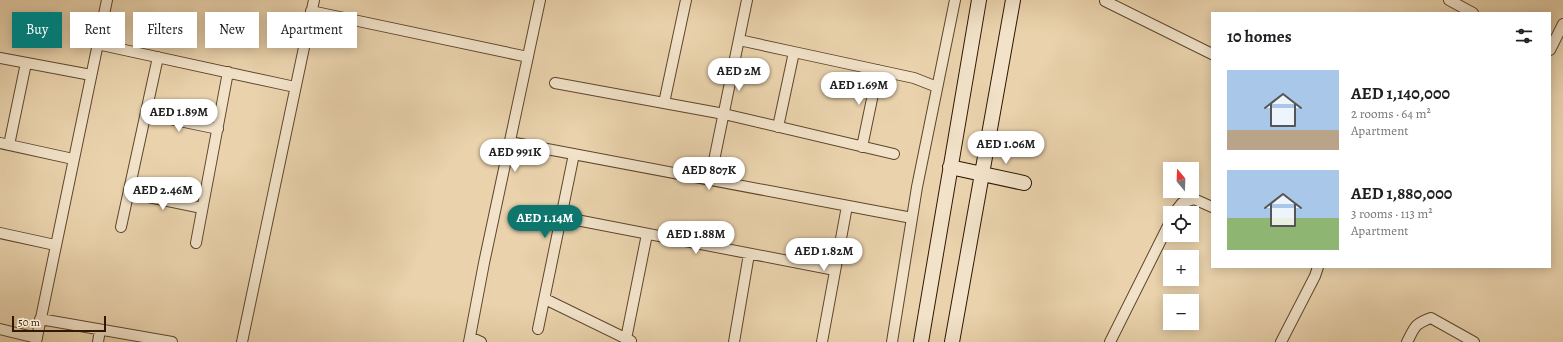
<!DOCTYPE html>
<html lang="en">
<head>
<meta charset="utf-8">
<style>
	body { margin:0; font-family:Alegreya,serif; background:#f6f6f6; color:#202124; height:100vh; display:flex; flex-direction:column; font-size:15px; white-space:nowrap }
	* { box-sizing:border-box; margin:0 }
	p { font-size:13px; color:#757577 }
	.icon { flex:none; width:22px; height:22px; fill:none; stroke:currentColor; stroke-width:2; stroke-linecap:round; stroke-linejoin:round }
	.map { position:relative; flex:1; overflow:hidden }
	.details { position:absolute; left:1211px; top:12px; width:340px; height:256px; display:flex; flex-direction:column; background:#fff; border-radius:0px; box-shadow:0 2px 10px #0003 }
	.details>* { flex:none }
	.guide { position:absolute; left:12px; top:12px; width:380px; height:36px; display:flex; gap:8px }
	.needle { width:26px; rotate:341deg }
	.tools { position:absolute; left:1163px; top:162px; display:grid; gap:8px }
	.tools a { display:grid; place-items:center; width:36px; height:36px; border-radius:0px; background:#fff; box-shadow:0 2px 10px #0003; font-size:20px }
	.scale { position:absolute; left:12px; bottom:10px; width:94px; box-sizing:border-box; padding-left:4px; border:2px solid #2f1700; border-top:0; font-size:11px; line-height:14px; white-space:nowrap; color:#2f1700; -webkit-text-stroke:3px #f1e2c9; paint-order:stroke }
	.price { position:absolute; translate:-50% -34px; padding:0 9px; border-radius:14px; background:#fff; color:#222; font-size:13px; line-height:26px; filter:drop-shadow(0 1px 2px #0008) }
	.price::after { content:''; position:absolute; left:50%; top:24px; width:12px; height:9px; margin-left:-6px; background:inherit; clip-path:polygon(0 0,100% 0,50% 100%) }
	.price.on { background:#0f766e; color:#fff }
	ul { padding:0; list-style:none }
	li { display:flex; align-items:center; gap:12px; height:100px; padding:0 16px }
	li span { display:grid; place-items:center; flex:none; width:112px; height:80px; border-radius:0px; color:#555 }
	li>.icon { margin-inline-start:auto }
	span .icon { width:48px; height:48px; fill:#fffc; stroke-width:1 }
	li b { font-size:17px }
	h2 { display:flex; justify-content:space-between; align-items:center; height:48px; padding:0 16px; font-size:17px }
	.tag { padding:0 14px; border-radius:0px; background:#fff; box-shadow:0 2px 10px #0003; font-size:14px; line-height:36px }
	.tag.on { background:#0f766e; color:#fff }
	.map>svg:first-child { display:block }
	.lines { fill:none; stroke-linecap:round; stroke-linejoin:round }
	.street-casing { stroke:#5e462b; stroke-width:12 }
	.secondary-casing { stroke:#2f1700; stroke-width:16 }
	.street { stroke:#f1e2c9; stroke-width:10 }
	.secondary { stroke:#f1e2c9; stroke-width:14 }
</style>
</head>
<body>
<div class="map">
<svg width="1563" height="342" viewBox="0 0 1563 342">
	<rect width="100%" height="100%" fill="#e9d2ac"/>
	<filter id="stains"><feTurbulence type="fractalNoise" baseFrequency=".005" numOctaves="4"/><feColorMatrix values="0 0 0 0 .2 0 0 0 0 .09 0 0 0 0 .02 0 0 0 .5 -.17"/></filter>
	<radialGradient id="worn" r=".72"><stop offset=".6" stop-color="#630" stop-opacity="0"/><stop offset="1" stop-color="#630" stop-opacity=".3"/></radialGradient>
	<g class="lines">
		<defs>
			<path id="street" d="M1105 0V1L1212 54
				M1449 0 1473 13
				M311 11 528 57
				M739 40 794 52
				M97 44 295 87
				M1550 50 1563 24
				M0 58 91 75
				M555 83 724 114 894 154
				M664 103 686 0
				M146 114 218 129
				M778 127 794 52 914 78 937 87
				M510 142 912 218
				M0 143 73 159
				M9 145 26 63
				M862 147 878 70
				M710 180 747 0
				M129 193 202 208
				M1174 213 1182 203 1194 199 1212 207
				M561 217 835 270
				M121 227 158 57
				M0 233 55 245
				M196 243 228 72
				M545 299 631 341
				M40 319 172 342
				M0 329 37 338
				M538 329 574 154
				M470 337 481 342
				M626 339 647 234
				M36 342 107 0
				M98 342 100 330
				M242 342 314 0
				M469 342 484 263 540 0
				M734 342 749 254
				M822 342 847 206
				M892 342 917 187 955 0
				M1110 342 1170 222
				M1281 342 1315 276 1318 267
				M1407 342C1415 327 1414 324 1431 318L1474 342"/>
			<path id="secondary" d="M950 167 1024 183
				M921 342 979 0
				M952 342 1013 0"/>
		</defs>
		<use href="#street" class="street-casing"/>
		<use href="#secondary" class="secondary-casing"/>
		<use href="#street" class="street"/>
		<use href="#secondary" class="secondary"/>
	</g>
	<rect width="100%" height="100%" filter="url(#stains)"/>
	<rect width="100%" height="100%" fill="url(#worn)"/>
</svg>
<div class="tools">
<a><svg class="needle" viewBox="-14 -14 28 28"><path d="M0-13l5 13h-10z" fill="#e53935"/><path d="M0 13l5-13h-10z" fill="#757577"/></svg></a>
<a><svg class="icon" aria-label="locate" viewBox="0 0 24 24"><circle cx="12" cy="12" r="6"/><path d="M12 2v4M12 18v4M2 12h4M18 12h4"/></svg></a>
<a>+</a>
<a>−</a>
</div>
<div class="scale">50 m</div>
<b class="price" style="left:739px;top:92px">AED 2M</b>
<b class="price" style="left:859px;top:106px">AED 1.69M</b>
<b class="price" style="left:179px;top:133px">AED 1.89M</b>
<b class="price" style="left:1006px;top:165px">AED 1.06M</b>
<b class="price" style="left:515px;top:173px">AED 991K</b>
<b class="price" style="left:709px;top:191px">AED 807K</b>
<b class="price" style="left:163px;top:211px">AED 2.46M</b>
<b class="price on" style="left:545px;top:239px">AED 1.14M</b>
<b class="price" style="left:696px;top:255px">AED 1.88M</b>
<b class="price" style="left:824px;top:272px">AED 1.82M</b>
<div class="guide">
<a class="tag on">Buy</a>
<a class="tag">Rent</a>
<a class="tag">Filters</a>
<a class="tag">New</a>
<a class="tag">Apartment</a>
</div>
<section class="details">
<h2>10 homes<svg class="icon" aria-label="filters" viewBox="0 0 24 24"><path d="M4 7h16M4 17h16"/><circle cx="9" cy="7" r="2"/><circle cx="15" cy="17" r="2"/></svg></h2>
<ul>
<li><span style="background:linear-gradient(#a9c7e8 75%,#b9a48a 0)"><svg class="icon" aria-label="home" viewBox="0 0 24 24"><path d="M3 11l9-7 9 7M6 9v11h12V9"/></svg></span><div><b>AED 1,140,000</b><p>2 rooms · 64 m²</p><p>Apartment</p></div></li>
<li><span style="background:linear-gradient(#a9c7e8 60%,#8fb573 0)"><svg class="icon" aria-label="home" viewBox="0 0 24 24"><path d="M3 11l9-7 9 7M6 9v11h12V9"/></svg></span><div><b>AED 1,880,000</b><p>3 rooms · 113 m²</p><p>Apartment</p></div></li>
</ul>
</section>
</div>
</body>
</html>
